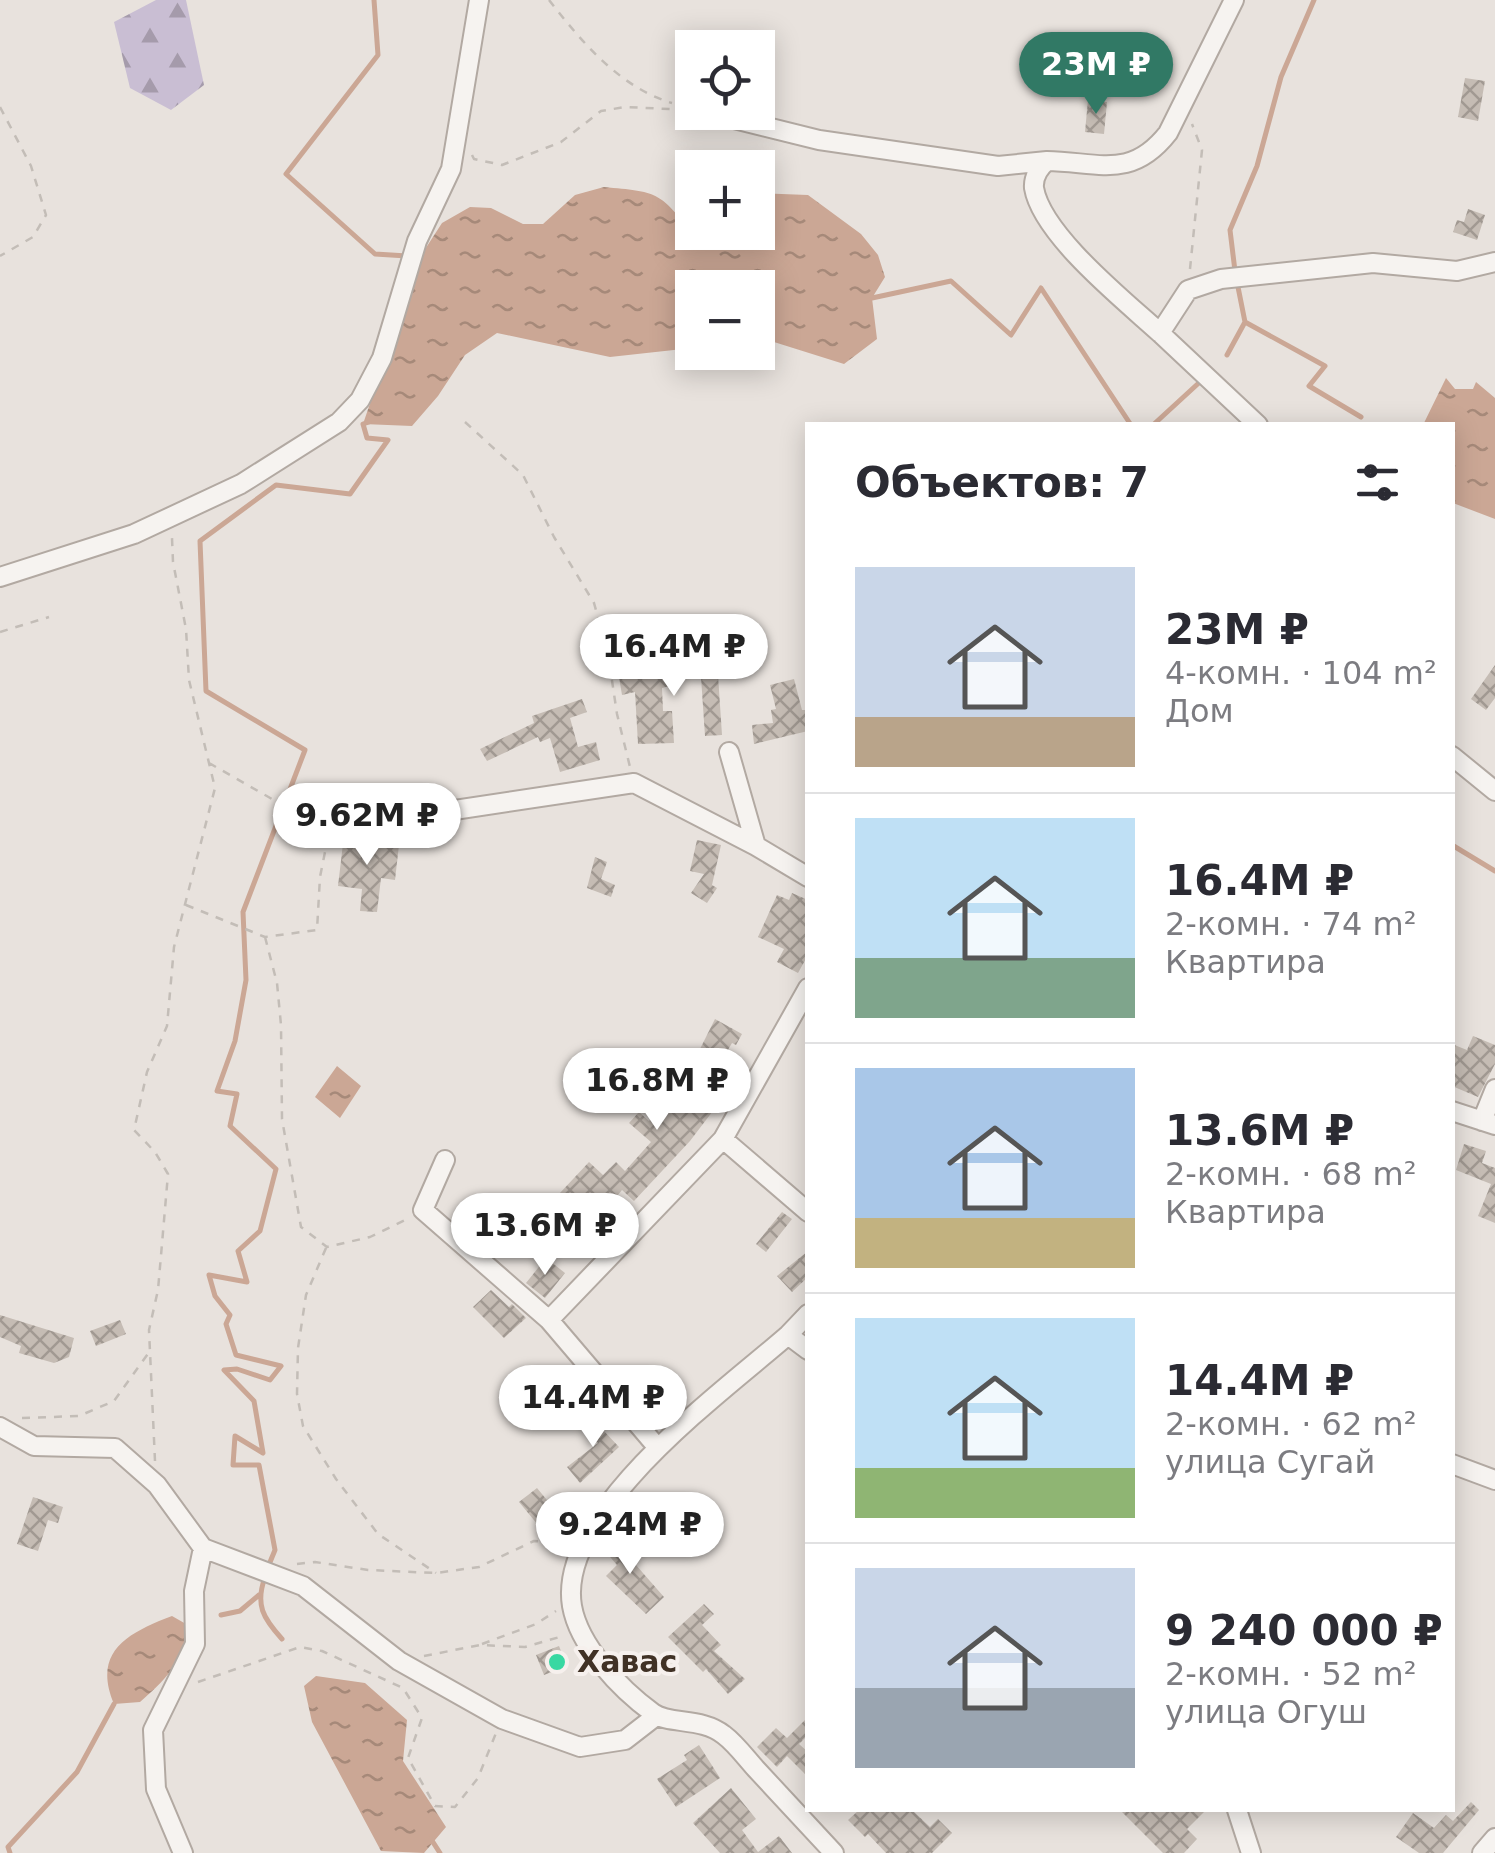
<!DOCTYPE html>
<html lang="ru">
<head>
<meta charset="utf-8">
<style>
	body { margin:0; font-family:"DejaVu Sans",sans-serif; background:#f7f7f7; color:#2b2b33; height:100vh; display:flex; flex-direction:column; font-size:38px; white-space:nowrap }
	* { box-sizing:border-box; margin:0 }
	p { font-size:32px; color:#7c7c81 }
	.icon { flex:none; width:55px; height:55px; fill:none; stroke:currentColor; stroke-width:2; stroke-linecap:round; stroke-linejoin:round }
	.map { position:relative; flex:1; overflow:hidden }
	.side { position:absolute; left:805px; top:422px; width:650px; height:1390px; display:flex; flex-direction:column; background:#fff; border-radius:0px; box-shadow:0 5px 25px #0003 }
	.side>* { flex:none }
	.fabs { position:absolute; left:675px; top:30px; display:grid; gap:20px }
	.fabs a { display:grid; place-items:center; width:100px; height:100px; border-radius:0px; background:#fff; box-shadow:0 5px 25px #0003; font-size:50px }
	.price { position:absolute; translate:-50% -85px; padding:0 22px; border-radius:35px; background:#fff; color:#222; font-size:32px; line-height:65px; filter:drop-shadow(0 2px 5px #0008) }
	.price::after { content:''; position:absolute; left:50%; top:60px; width:30px; height:22px; margin-left:-15px; background:inherit; clip-path:polygon(0 0,100% 0,50% 100%) }
	.price.current { background:#317965; color:#fff }
	ul { padding:0; list-style:none }
	li { display:flex; align-items:center; gap:30px; height:250px; padding:0 50px }
	li+li { border-top:2px solid #e1e1e2 }
	li span { display:grid; place-items:center; flex:none; width:280px; height:200px; border-radius:0px; color:#555 }
	li>.icon { margin-inline-start:auto }
	span .icon { width:120px; height:120px; fill:#fffc; stroke-width:1 }
	li b { font-size:42px }
	h2 { display:flex; justify-content:space-between; align-items:center; height:120px; padding:0 50px; font-size:42px }
	.map>svg:first-child { display:block }
	.forest { fill:url(#forest-firs) }
	.water { fill:url(#water-ripples) }
	.lines { fill:none; stroke-linecap:round; stroke-linejoin:round }
	.stream { stroke:#cba795; stroke-width:5 }
	.building { fill:url(#building-cross-hatch) }
	.minor-casing { stroke:#b2a9a2; stroke-width:22 }
	.path { stroke:#c3bdb7; stroke-width:2.5; stroke-dasharray:8 8; stroke-linecap:butt }
	.minor { stroke:#f6f3f0; stroke-width:18 }
	.poi-dot { fill:#38d8a2; stroke:#f6f0ed; stroke-width:4 }
	.labels { text-anchor:middle; stroke-width:8; stroke-linejoin:round; paint-order:stroke }
	.poi-label { font-size:30px; font-weight:bold; fill:#403125; stroke:#f6f0ed; text-anchor:start }
</style>
</head>
<body>
<div class="map">
<svg width="1495" height="1853" viewBox="0 0 1495 1853">
	<defs>
		<pattern id="forest-firs" width="22" height="20" patternUnits="userSpaceOnUse" patternTransform="scale(2.5)"><rect width="22" height="20" fill="#c9bed3"/><path d="M5 1l3.5 6h-7zM16 11l3.5 6h-7z" fill="#a59bab"/></pattern>
		<pattern id="water-ripples" width="26" height="14" patternUnits="userSpaceOnUse" patternTransform="scale(2.5)"><rect width="26" height="14" fill="#cba795"/><path d="M2 4q2-2 4 0t4 0M15 11q2-2 4 0t4 0" fill="none" stroke="#a68979"/></pattern>
		<pattern id="building-cross-hatch" width="8" height="8" patternUnits="userSpaceOnUse" patternTransform="scale(2.5)"><rect width="8" height="8" fill="#c5bcb4"/><path d="M0 0l8 8M0 8l8-8" fill="none" stroke="#a19992"/></pattern>
	</defs>
	<rect width="100%" height="100%" fill="#e8e2dd"/>
	<path class="forest" d="M156 0H186L204 85 171 110 130 88 114 22Z"/>
	<path class="water" d="M604 187C657 192 660 191 692 234 706 237 740 233 758 232V193L808 195 861 234 878 255 885 277 872 298 877 339 844 364 758 337V288H692V348L610 357 497 333 465 355 438 396 412 426 363 424 420 257 442 223 470 207 491 208 523 224H543L575 195Z
		M1446 378 1455 389H1473L1476 382 1495 398V519L1453 503 1452 425H1423Z
		M337 1066 361 1086 340 1118 315 1097Z
		M172 1616 186 1624C188 1659 164 1681 140 1702L114 1704C92 1652 127 1633 172 1616Z
		M316 1676 365 1683 407 1720 403 1761 446 1827 424 1853 381 1851 312 1722 304 1686Z"/>
	<g class="lines">
		<path class="stream" d="M374 0 378 55 286 174 375 254 407 256
			M1235 271 1230 230 1257 166 1281 77 1314 0
			M1237 282 1245 322
			M871 294 872 298 951 281 1011 335 1041 288 1131 425
			M1227 355 1245 322 1325 366 1309 386 1361 417
			M1153 425 1202 380
			M1452 845 1495 871
			M268 1567 275 1550 259 1465H233L235 1436 263 1453 254 1401 224 1370 237 1369 270 1380 281 1366 236 1355 226 1324 230 1315 215 1296 209 1275 247 1282 238 1251 260 1231 276 1169 230 1126 237 1094 217 1091 235 1041 246 980 243 912 305 750 206 691 200 541 276 485 350 494 388 440 367 438 363 424 369 422
			M265 1577C255 1605 263 1618 282 1639
			M221 1615 240 1611 259 1595
			M431 1839 440 1853
			M10 1853 8 1847 77 1772 114 1704"/>
	</g>
	<path class="building" d="M1465 78 1485 81 1478 121 1458 117Z
		M1088 100 1107 102 1104 134 1085 132Z
		M1468 209 1485 215 1477 240 1453 232 1457 220 1464 222Z
		M727 658 730 674 718 675 722 735 705 736 701 677 669 681 670 686 662 688 663 711H672L674 743 638 744 635 692 622 695 619 677Z
		M1495 665V698L1486 710 1471 699Z
		M794 679 802 710H808V731L754 744 752 725 773 723 771 710 776 709 770 685Z
		M582 699 587 712 570 718 578 747 596 742 600 760 560 772 550 738 540 742 538 737 487 761 480 749 534 723 532 716Z
		M344 835 399 845 395 880 381 878 377 912 360 911 362 889 338 886Z
		M697 840 721 845 712 885 717 888 707 903 691 893 704 874 690 871Z
		M595 857 607 862 601 879 615 885 611 897 587 888Z
		M792 893 808 900V955L798 973 777 962 784 949 758 937 777 895 789 900Z
		M715 1019 742 1034 736 1045 732 1043 706 1087 722 1099 690 1141 634 1201 622 1190 605 1211 612 1217 602 1230 559 1194 589 1162 603 1175 616 1162 625 1171 651 1142 629 1123 639 1112 649 1121 672 1095 668 1093 696 1057Z
		M1473 1036 1495 1045V1064L1478 1097 1452 1086V1044L1467 1050Z
		M1464 1144 1486 1151 1482 1163 1495 1168V1223L1478 1216 1491 1184 1456 1170Z
		M782 1212 792 1219 766 1252 756 1244Z
		M808 1251V1277L792 1292 777 1276Z
		M546 1258 565 1273 545 1298 526 1283Z
		M491 1290 509 1307 512 1304 526 1318 504 1338 473 1307Z
		M0 1315 74 1338 69 1357 54 1363 19 1353 21 1346 0 1337Z
		M120 1320 126 1334 96 1346 90 1331Z
		M586 1412 619 1447 580 1483 567 1467 598 1443 577 1420Z
		M537 1488 556 1511 538 1525 519 1502Z
		M33 1497 63 1507 58 1523 48 1520 38 1551 17 1544Z
		M604 1534 614 1540 664 1597 646 1614 606 1576 617 1565 599 1544Z
		M704 1604 714 1614 702 1625 721 1645 714 1651 745 1679 728 1694 706 1669 703 1672 668 1637Z
		M559 1646 567 1666 544 1675 536 1655Z
		M808 1717V1735L799 1744 808 1752V1777L787 1756 777 1767 757 1747 776 1728 787 1738Z
		M699 1745 720 1778 676 1807 657 1779 687 1760 684 1755Z
		M731 1788 756 1819 742 1830 758 1852 779 1836 792 1853H720L693 1823Z
		M1471 1802 1479 1810 1443 1853H1419L1396 1837 1413 1813 1434 1828 1446 1815 1453 1821Z
		M859 1810H912L930 1827 938 1819 952 1833 932 1853H886L868 1834 865 1837 848 1820Z
		M1120 1810H1206L1187 1829 1197 1839 1184 1853H1163Z"/>
	<g class="lines">
		<defs>
			<path id="minor" d="M687 108 692 109
				M706 112 819 140 998 166 1047 161
				M1160 333C1125 301 1042 235 1034 188 1033 177 1040 167 1047 161 1099 162 1131 180 1168 133L1234 0
				M1258 425 1160 333 1188 290 1221 279 1373 263 1457 271 1495 262
				M0 577 134 534 241 484 339 422 360 400 382 358 417 241 451 169 479 0
				M729 752 756 846
				M1452 756 1495 791
				M355 825 634 783 756 846 808 877
				M1452 1111 1495 1125
				M1482 1121 1495 1089
				M723 1139 808 1212
				M445 1160 423 1210 549 1320
				M808 1314 788 1335C724 1391 556 1512 572 1606 579 1646 620 1689 653 1713 669 1725 702 1717 724 1735 736 1744 746 1758 756 1769 782 1797 808 1825 834 1853
				M788 1335 808 1350
				M0 1427 34 1446 115 1448 157 1485 203 1548 303 1586 399 1661 502 1719 580 1747 625 1740 656 1716
				M658 1448 549 1320 723 1139 808 988
				M1452 1464 1495 1480
				M1237 1810 1251 1853
				M183 1853 156 1789 153 1730 195 1644 194 1591 203 1548
				M1482 1853 1495 1838"/>
		</defs>
		<use href="#minor" class="minor-casing"/>
		<path class="path" d="M549 0C582 42 619 87 672 103
			M0 107 31 166 46 215 33 237 0 256
			M472 155 474 159 502 165 561 142 601 111 625 107 670 109
			M1190 269 1202 150 1192 124
			M465 422 523 475 554 537 594 603 608 654 617 714 630 767
			M0 632 49 617
			M209 763 328 831
			M186 905 265 937 317 930 320 877 329 832 339 830
			M265 937 277 983 281 1025 282 1119 301 1227 327 1247 370 1237 409 1218
			M326 1248 306 1295 298 1348 297 1394 303 1426 336 1479 378 1534 436 1573
			M22 1418 79 1416 114 1401 150 1351
			M155 1461 149 1330 158 1290 168 1174 155 1152 134 1130 147 1072 167 1026 174 947 215 788 189 680 186 629 173 562 172 538
			M297 1564 315 1562 368 1570 436 1573 479 1567 534 1541 558 1543 565 1547
			M482 1644 536 1624 556 1611
			M424 1656 480 1645 525 1647 563 1636
			M198 1682 300 1647 322 1651 403 1688 422 1718 408 1758 435 1806 455 1807 478 1778 496 1733"/>
		<use href="#minor" class="minor"/>
	</g>
	<circle class="poi-dot" cx="557" cy="1662" r="10"/>
	<g class="labels">
		<g class="poi-label">
			<text x="577" y="1672">Хавас</text>
		</g>
	</g>
</svg>
<div class="fabs">
<a><svg class="icon" aria-label="locate" viewBox="0 0 24 24"><circle cx="12" cy="12" r="6"/><path d="M12 2v4M12 18v4M2 12h4M18 12h4"/></svg></a>
<a>+</a>
<a>−</a>
</div>
<b class="price current" style="left:1096px;top:117px">23M ₽</b>
<b class="price" style="left:674px;top:699px">16.4M ₽</b>
<b class="price" style="left:367px;top:868px">9.62M ₽</b>
<b class="price" style="left:657px;top:1133px">16.8M ₽</b>
<b class="price" style="left:545px;top:1278px">13.6M ₽</b>
<b class="price" style="left:593px;top:1450px">14.4M ₽</b>
<b class="price" style="left:630px;top:1577px">9.24M ₽</b>
<section class="side">
<h2>Объектов: 7<svg class="icon" aria-label="filters" viewBox="0 0 24 24"><path d="M4 7h16M4 17h16"/><circle cx="9" cy="7" r="2"/><circle cx="15" cy="17" r="2"/></svg></h2>
<ul>
<li><span style="background:linear-gradient(#c9d6e8 75%,#b9a48a 0)"><svg class="icon" aria-label="home" viewBox="0 0 24 24"><path d="M3 11l9-7 9 7M6 9v11h12V9"/></svg></span><div><b>23M ₽</b><p>4-комн. · 104 m²</p><p>Дом</p></div></li>
<li><span style="background:linear-gradient(#bfe0f5 70%,#7fa58c 0)"><svg class="icon" aria-label="home" viewBox="0 0 24 24"><path d="M3 11l9-7 9 7M6 9v11h12V9"/></svg></span><div><b>16.4M ₽</b><p>2-комн. · 74 m²</p><p>Квартира</p></div></li>
<li><span style="background:linear-gradient(#a9c7e8 75%,#c2b280 0)"><svg class="icon" aria-label="home" viewBox="0 0 24 24"><path d="M3 11l9-7 9 7M6 9v11h12V9"/></svg></span><div><b>13.6M ₽</b><p>2-комн. · 68 m²</p><p>Квартира</p></div></li>
<li><span style="background:linear-gradient(#bfe0f5 75%,#8fb573 0)"><svg class="icon" aria-label="home" viewBox="0 0 24 24"><path d="M3 11l9-7 9 7M6 9v11h12V9"/></svg></span><div><b>14.4M ₽</b><p>2-комн. · 62 m²</p><p>улица Сугай</p></div></li>
<li><span style="background:linear-gradient(#c9d6e8 60%,#9aa5b1 0)"><svg class="icon" aria-label="home" viewBox="0 0 24 24"><path d="M3 11l9-7 9 7M6 9v11h12V9"/></svg></span><div><b>9 240 000 ₽</b><p>2-комн. · 52 m²</p><p>улица Огуш</p></div></li>
</ul>
</section>
</div>
</body>
</html>
